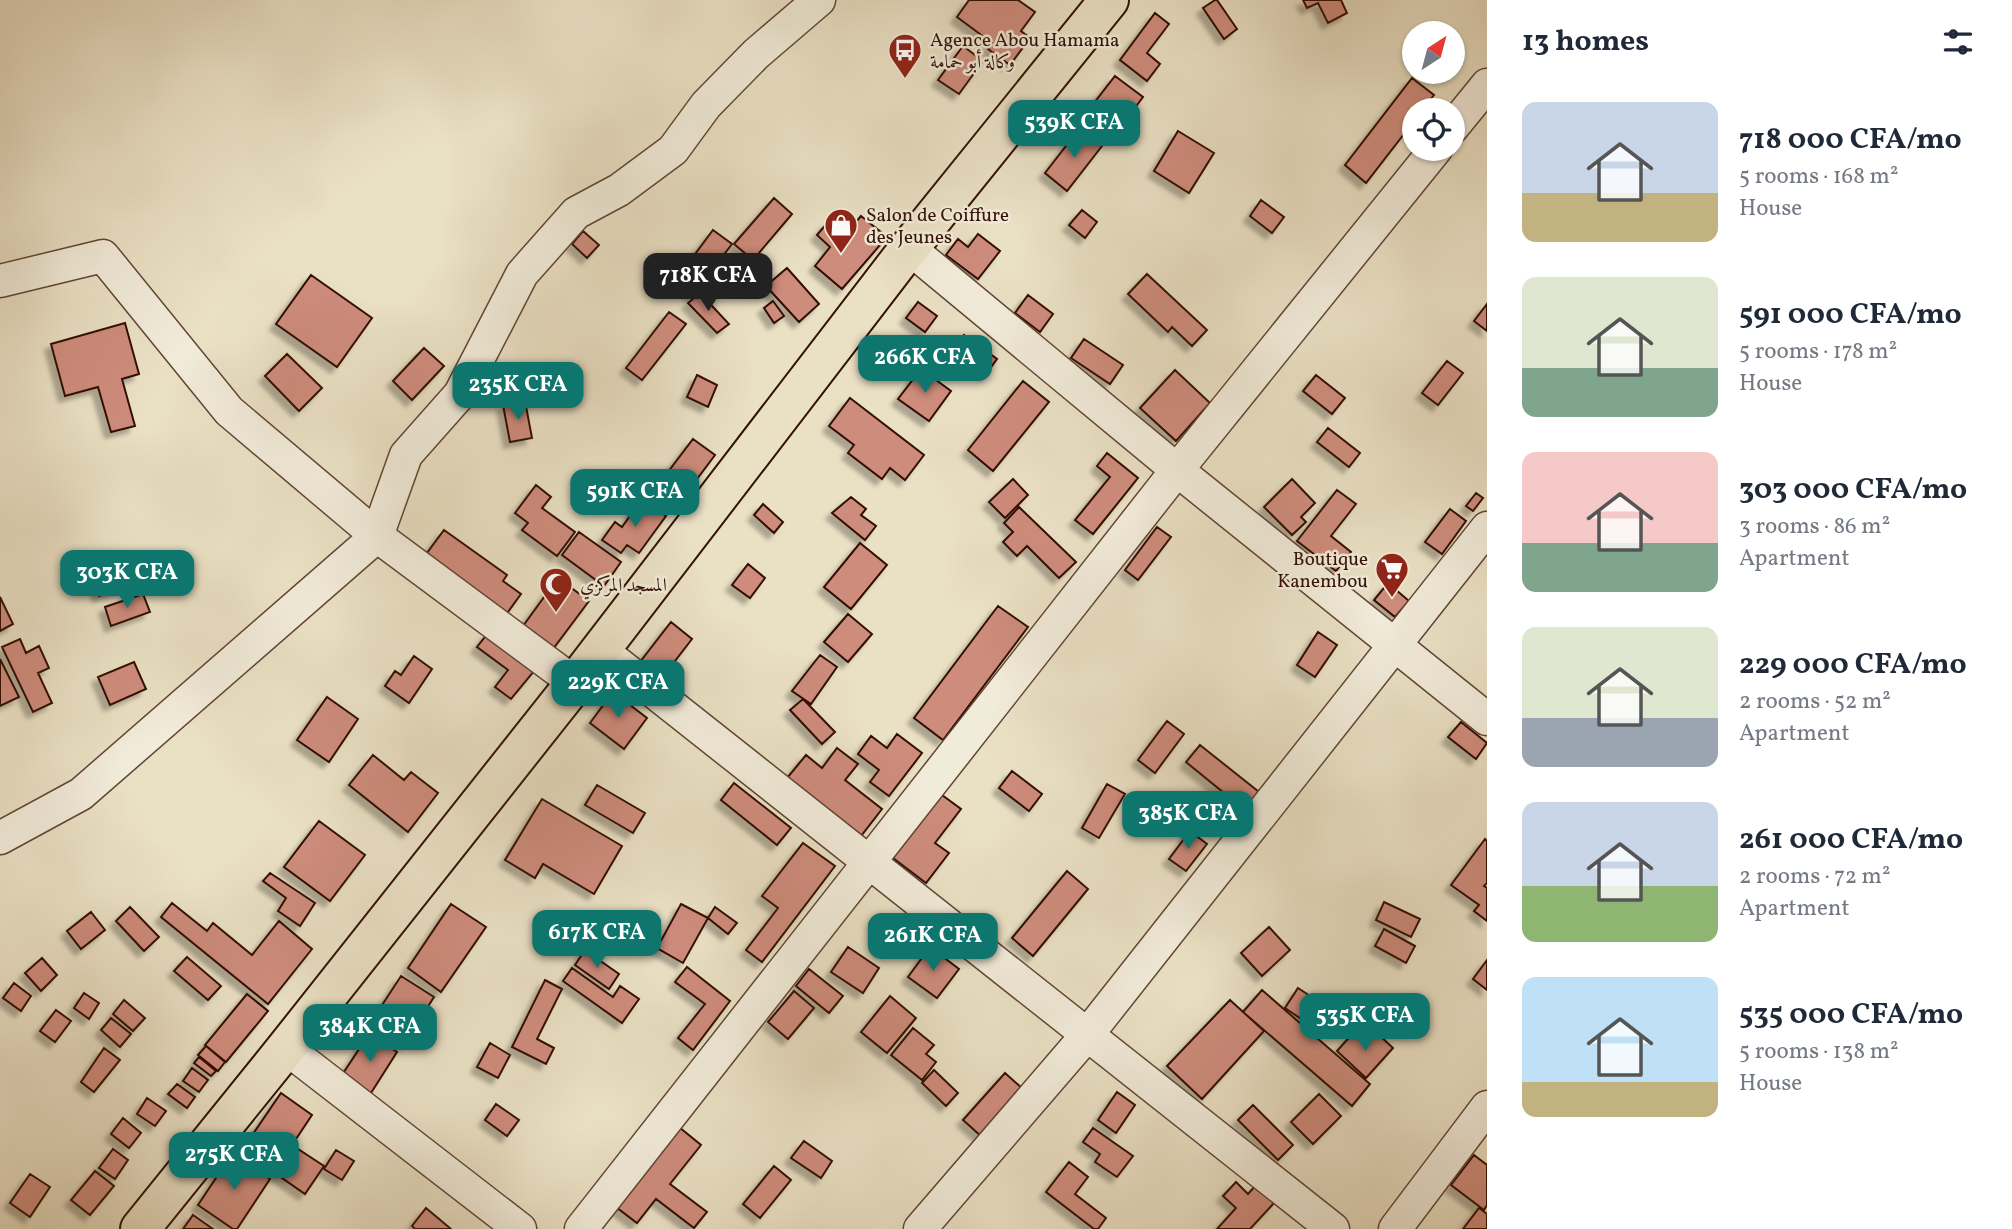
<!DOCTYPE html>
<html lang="en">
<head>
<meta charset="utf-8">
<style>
	body { margin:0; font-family:Vollkorn,Amiri,serif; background:#f2f2f3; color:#1f2937; height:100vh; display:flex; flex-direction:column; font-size:26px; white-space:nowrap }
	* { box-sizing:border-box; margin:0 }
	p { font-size:23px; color:#747a83 }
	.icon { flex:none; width:38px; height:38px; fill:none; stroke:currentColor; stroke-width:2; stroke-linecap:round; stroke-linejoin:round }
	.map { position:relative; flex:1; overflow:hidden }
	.side { display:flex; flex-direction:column; background:#fff; width:525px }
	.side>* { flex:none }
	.needle { width:46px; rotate:36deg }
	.tools { position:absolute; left:1402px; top:21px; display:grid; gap:14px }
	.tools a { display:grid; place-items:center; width:63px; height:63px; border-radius:50%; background:#fff; box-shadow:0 2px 5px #0004; font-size:35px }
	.price { position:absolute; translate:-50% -60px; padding:0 16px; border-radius:14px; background:#0f766e; color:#fff; font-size:23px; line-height:46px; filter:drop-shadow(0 2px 4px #0008) }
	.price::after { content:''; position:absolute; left:50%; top:42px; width:21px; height:16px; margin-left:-10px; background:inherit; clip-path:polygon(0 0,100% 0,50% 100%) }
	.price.current { background:#222; color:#fff }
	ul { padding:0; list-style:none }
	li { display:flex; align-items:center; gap:21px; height:175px; padding:0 35px }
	li span { display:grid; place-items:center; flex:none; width:196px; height:140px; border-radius:14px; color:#555 }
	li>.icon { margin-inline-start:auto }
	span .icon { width:84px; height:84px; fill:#fffc; stroke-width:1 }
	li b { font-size:30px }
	h2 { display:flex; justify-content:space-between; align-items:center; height:84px; padding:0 35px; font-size:30px }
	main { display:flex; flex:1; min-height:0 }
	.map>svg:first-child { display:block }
	.building { fill:#ce8c7b; stroke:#331105; stroke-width:2; filter:url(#shadow) }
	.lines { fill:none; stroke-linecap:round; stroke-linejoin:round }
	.street-casing { stroke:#614535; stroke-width:35 }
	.primary-casing { stroke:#331105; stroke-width:42 }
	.street { stroke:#f1ebd9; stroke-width:32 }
	.primary { stroke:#eae0c4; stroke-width:38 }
	.labels { text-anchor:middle; stroke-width:5; stroke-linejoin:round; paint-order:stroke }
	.poi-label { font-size:19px; fill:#331105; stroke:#f1ebd9; text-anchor:start }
</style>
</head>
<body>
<main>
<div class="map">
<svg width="1487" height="1229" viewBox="0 0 1487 1229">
	<defs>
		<filter id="shadow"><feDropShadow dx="-6" dy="6" stdDeviation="2" flood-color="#0004"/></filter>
	</defs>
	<rect width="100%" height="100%" fill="#eae0c4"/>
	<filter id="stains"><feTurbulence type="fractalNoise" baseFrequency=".00286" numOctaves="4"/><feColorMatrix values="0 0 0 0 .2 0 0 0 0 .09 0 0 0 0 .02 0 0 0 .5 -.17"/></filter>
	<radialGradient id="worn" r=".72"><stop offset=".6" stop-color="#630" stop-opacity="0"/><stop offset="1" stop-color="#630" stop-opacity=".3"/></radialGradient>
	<path class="building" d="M969 0H1018L1035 12 1021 31 1030 38 1010 65 988 49 992 43 957 17Z
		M1215 0H1217L1237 29 1224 39 1203 8Z
		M1303 0H1341L1347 13 1328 23 1318 3 1307 8Z
		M1155 13 1169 24 1147 53 1160 64 1147 81 1120 60Z
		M963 46 983 61 959 94 938 80Z
		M1115 76 1143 97 1116 133 1087 112Z
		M1412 78 1434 95 1422 110H1414V121L1366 183 1345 165Z
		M1080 128 1102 146 1067 191 1045 173Z
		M1178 131 1214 153 1189 193 1154 171Z
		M774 198 792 214 753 260 734 244Z
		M1261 200 1284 217 1272 233 1250 216Z
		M1082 210 1097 222 1085 238 1069 225Z
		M861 216 887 237 842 289 815 266 830 247 817 235 828 222 844 236Z
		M713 230 732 244 693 295 675 281Z
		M583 231 599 245 587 258 572 244Z
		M978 234 1000 251 978 279 946 255 958 239 968 247Z
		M787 268 819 304 799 322 766 286Z
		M1147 274 1207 330 1192 346 1172 327 1168 332 1128 294Z
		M311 275 372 318 337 367 276 324Z
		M700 293 729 324 717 333 688 303Z
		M1028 295 1053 314 1040 332 1015 313Z
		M773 301 784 316 774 323 764 308Z
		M918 302 937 316 925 332 906 318Z
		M1487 304V331L1474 321Z
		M669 312 686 324 642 380 626 368Z
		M125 323 139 374 122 379 135 426 111 432 98 387 65 396 51 344Z
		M964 335 997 359 986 374 953 350Z
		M1084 339 1123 365 1110 384 1071 358Z
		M424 348 444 366 412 400 393 381Z
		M287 354 322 388 299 411 265 376Z
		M1447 361 1463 373 1438 405 1422 393Z
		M921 369 951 391 929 421 898 399Z
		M1175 370 1210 403 1176 441 1140 408Z
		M697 375 717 385 708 407 687 397Z
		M1316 375 1345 398 1332 414 1303 391Z
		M1023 381 1049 402 993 471 968 450Z
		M850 398 924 455 905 480 890 468 882 479 848 453 854 445 829 426Z
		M525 401 532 438 510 442 503 405Z
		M1328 428 1360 453 1349 467 1317 442Z
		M693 439 715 455 682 499 674 493 663 507 649 497Z
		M1107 453 1138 478 1093 534 1075 520 1110 477 1097 466Z
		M1013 479 1028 495 1005 518 989 502Z
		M1292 479 1315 503 1301 517 1306 522 1292 535 1264 507Z
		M536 485 551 497 542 508 575 532 557 556 522 530 528 523 515 513Z
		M1337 490 1356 504 1331 536 1351 552 1336 571 1297 541Z
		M1476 493 1483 498 1473 511 1466 506Z
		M851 497 866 509 861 515 876 526 865 540 832 513Z
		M642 499 666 516 639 553 627 545 621 553 602 540 615 522 622 527Z
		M763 504 783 522 774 533 754 515Z
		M1019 507 1076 562 1059 578 1027 546 1017 556 1003 542 1013 532 1004 523Z
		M1450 509 1466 521 1442 554 1425 542Z
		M1157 527 1171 537 1138 580 1125 570Z
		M444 530 507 575 503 581 521 594 505 616 424 557Z
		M579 532 621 562 604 586 562 555Z
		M860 543 887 565 851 609 824 587Z
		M132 563 139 582 99 596 92 576Z
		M748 564 765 578 750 598 732 585Z
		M558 578 589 601 553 649 523 626Z
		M1388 583 1409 601 1395 617 1374 600Z
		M143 594 150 612 111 626 105 607Z
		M0 597 13 624 0 631Z
		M998 606 1028 627 943 740 914 718Z
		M848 614 872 634 848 662 824 642Z
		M671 622 692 639 661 679 640 662Z
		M1318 632 1337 645 1315 677 1297 665Z
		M488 633 535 670 511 699 495 687 508 670 477 647Z
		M20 639 26 653 39 646 49 668 38 673 52 703 33 712 2 647Z
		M820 655 837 667 811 704 792 691Z
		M414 656 432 669 409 703 385 686 395 671 401 675Z
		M0 659 19 697 0 706Z
		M134 662 146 689 110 705 98 677Z
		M613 692 647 718 624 749 590 723Z
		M327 697 358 719 329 762 297 740Z
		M803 699 835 732 822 744 790 710Z
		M1167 721 1184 734 1155 773 1138 760Z
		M1461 722 1487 743 1476 759 1448 737Z
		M897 734 922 753 889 796 870 782 879 770 858 754 871 736 887 748Z
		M1200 745 1259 792 1245 810 1186 762Z
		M837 748 858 764 845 780 882 809 861 836 787 778 806 755 822 768Z
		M373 755 404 780 411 772 438 793 408 832 349 785Z
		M1012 771 1042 794 1029 811 999 788Z
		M734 783 791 828 777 845 721 800Z
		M1107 784 1125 794 1099 838 1082 828Z
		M597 785 645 813 633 833 585 805Z
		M942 795 961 809 935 843 949 853 926 883 893 858Z
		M542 799 622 846 594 894 543 864 535 878 505 860Z
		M319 821 365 855 330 901 284 867Z
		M1190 831 1207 844 1186 871 1169 859Z
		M1485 839 1487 841V883L1484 886 1487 888V921L1474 911 1479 905 1451 885Z
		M803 843 835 866 762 962 746 950 778 908 762 896Z
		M1067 871 1088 889 1033 956 1012 938Z
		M270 873 315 903 300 926 278 911 286 898 263 881Z
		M1384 902 1420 919 1411 937 1376 920Z
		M172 903 207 931 213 923 252 955 279 921 312 949 268 1004 161 917Z
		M451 904 486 927 441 992 408 968Z
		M681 904 708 918 683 963 657 948Z
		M130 907 159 937 144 951 116 921Z
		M715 907 737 923 728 934 708 918Z
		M91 912 105 930 81 949 67 931Z
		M1269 927 1290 950 1262 976 1241 953Z
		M1384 929 1415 946 1406 963 1375 946Z
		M848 947 879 968 863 993 831 972Z
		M930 947 959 969 937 998 908 977Z
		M585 950 619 974 609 989 575 965Z
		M187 957 221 986 208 1000 174 971Z
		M42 958 57 975 41 991 25 973Z
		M1487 960V990L1473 979Z
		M687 967 730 1001 693 1050 678 1038 705 1004 675 982Z
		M572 968 613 997 620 986 639 999 622 1023 563 981Z
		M809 969 843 996 829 1013 796 986Z
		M401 976 434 997 404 1044 371 1022Z
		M545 980 562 989 537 1039 554 1048 546 1064 512 1047Z
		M14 983 31 996 21 1011 3 998Z
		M1298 988 1330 1009 1316 1029 1285 1008Z
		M1262 990 1370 1084 1352 1106 1243 1012Z
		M794 991 814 1008 788 1039 768 1022Z
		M84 993 99 1003 89 1019 74 1008Z
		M247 994 268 1011 226 1062 205 1045Z
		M890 996 916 1018 887 1053 861 1032Z
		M124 1000 145 1018 133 1031 113 1014Z
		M1230 1000 1264 1031 1202 1099 1167 1066Z
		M56 1010 71 1021 55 1042 40 1031Z
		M111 1018 131 1034 120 1047 101 1030Z
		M913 1028 934 1045 926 1054 936 1062 922 1080 891 1055Z
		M1354 1032 1367 1044 1377 1033 1393 1048 1366 1078 1337 1051Z
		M369 1034 397 1052 371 1093 342 1075Z
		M490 1043 510 1055 498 1078 477 1067Z
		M206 1046 225 1062 218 1071 198 1055Z
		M104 1048 120 1060 94 1092 81 1082Z
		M199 1057 216 1071 211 1076 194 1063Z
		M192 1068 208 1080 199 1092 183 1081Z
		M934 1070 958 1093 946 1106 922 1083Z
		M1005 1073 1024 1090 982 1137 963 1120Z
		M177 1084 195 1097 187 1108 168 1094Z
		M1117 1092 1135 1105 1116 1133 1098 1120Z
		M281 1093 312 1115 292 1145 324 1166 305 1194 242 1150Z
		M1319 1094 1341 1116 1313 1144 1291 1122Z
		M147 1098 166 1111 155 1126 137 1114Z
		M496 1104 519 1120 507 1136 485 1120Z
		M1253 1105 1293 1145 1278 1160 1238 1120Z
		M123 1118 141 1133 129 1148 111 1134Z
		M679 1127 701 1145 670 1184 707 1212 694 1228 656 1199 637 1223 616 1207Z
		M1093 1128 1133 1156 1117 1177 1095 1162 1100 1154 1083 1142Z
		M804 1141 832 1161 821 1178 791 1158Z
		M113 1149 128 1160 115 1179 99 1168Z
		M336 1150 354 1161 342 1180 324 1169Z
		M232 1154 270 1179 237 1229H233L198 1205Z
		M1474 1155 1487 1165V1205L1484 1210 1451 1185Z
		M1069 1162 1088 1177 1075 1194 1106 1218 1098 1229H1094L1046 1192Z
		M774 1166 791 1180 760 1218 743 1204Z
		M95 1171 114 1186 90 1215 71 1200Z
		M30 1174 50 1187 30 1217 10 1203Z
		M1236 1182 1248 1194 1256 1185 1275 1202 1250 1229H1217L1236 1208 1223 1196Z
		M426 1208 451 1229H415L412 1226Z
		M1479 1208 1487 1214V1229H1463Z
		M193 1215 213 1229H183Z"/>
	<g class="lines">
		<defs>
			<path id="street" d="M1452 128 1487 85
				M909 248 1177 470 1487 719
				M0 281 103 256 229 411 377 536 575 683
				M601 650 1333 1229
				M0 838 81 794 377 536 406 455 460 394 522 274 576 213 619 190 673 150 706 105 756 54 819 0
				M286 1048 520 1229
				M581 1229 1177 470 1436 149
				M920 1229 1087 1035 1487 528
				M1395 1229 1487 1107"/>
			<path id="primary" d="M140 1229 286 1048 575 683 909 248 1109 0"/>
		</defs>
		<use href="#street" class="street-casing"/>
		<use href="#primary" class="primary-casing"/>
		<use href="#street" class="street"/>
		<use href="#primary" class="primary"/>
	</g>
	<defs>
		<symbol id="bus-pin" viewBox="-11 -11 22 30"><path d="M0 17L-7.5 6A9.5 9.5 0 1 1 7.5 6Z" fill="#8f2418" stroke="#f1ebd9"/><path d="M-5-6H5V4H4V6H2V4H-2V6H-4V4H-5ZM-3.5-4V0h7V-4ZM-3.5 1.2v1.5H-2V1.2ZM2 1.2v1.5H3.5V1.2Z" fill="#fff"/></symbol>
		<symbol id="shop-pin" viewBox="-11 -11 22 30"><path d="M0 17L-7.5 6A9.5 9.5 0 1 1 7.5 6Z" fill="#8f2418" stroke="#f1ebd9"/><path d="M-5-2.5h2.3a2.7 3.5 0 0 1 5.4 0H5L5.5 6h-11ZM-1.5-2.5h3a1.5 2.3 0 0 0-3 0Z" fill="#fff"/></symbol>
		<symbol id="supermarket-pin" viewBox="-11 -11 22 30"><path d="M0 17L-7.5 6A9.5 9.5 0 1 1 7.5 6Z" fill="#8f2418" stroke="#f1ebd9"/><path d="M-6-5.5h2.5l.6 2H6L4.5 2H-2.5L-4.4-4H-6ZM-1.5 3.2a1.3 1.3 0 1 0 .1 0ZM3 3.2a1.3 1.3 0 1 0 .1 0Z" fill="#fff"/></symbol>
		<symbol id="mosque-pin" viewBox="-11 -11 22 30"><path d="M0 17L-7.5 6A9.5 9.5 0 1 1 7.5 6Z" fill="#8f2418" stroke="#f1ebd9"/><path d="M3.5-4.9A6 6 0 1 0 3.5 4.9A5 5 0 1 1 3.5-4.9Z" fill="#fff"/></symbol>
	</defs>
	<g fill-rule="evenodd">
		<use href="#bus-pin" x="886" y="31" width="38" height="52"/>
		<use href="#shop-pin" x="822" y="206" width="38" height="52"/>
		<use href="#supermarket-pin" x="1373" y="550" width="38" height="52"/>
		<use href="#mosque-pin" x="537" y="565" width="38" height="52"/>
	</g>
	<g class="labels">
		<g class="poi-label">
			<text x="930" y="46">Agence Abou Hamama<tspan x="930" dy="22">وكالة أبو حمامة</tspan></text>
			<text x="866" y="221">Salon de Coiffure<tspan x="866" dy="22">des Jeunes</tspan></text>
			<text x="1368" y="565" text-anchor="end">Boutique<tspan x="1368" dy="22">Kanembou</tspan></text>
			<text x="580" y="591">المسجد المركزي</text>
		</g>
	</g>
	<rect width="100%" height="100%" filter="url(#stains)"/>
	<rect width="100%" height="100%" fill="url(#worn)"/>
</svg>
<div class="tools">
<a><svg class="needle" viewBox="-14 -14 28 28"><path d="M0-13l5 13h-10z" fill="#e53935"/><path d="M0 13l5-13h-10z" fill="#747a83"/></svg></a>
<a><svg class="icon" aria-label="locate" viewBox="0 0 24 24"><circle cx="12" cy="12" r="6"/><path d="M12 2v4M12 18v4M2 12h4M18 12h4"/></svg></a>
</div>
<b class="price" style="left:1074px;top:160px">539K CFA</b>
<b class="price current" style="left:708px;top:313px">718K CFA</b>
<b class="price" style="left:925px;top:395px">266K CFA</b>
<b class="price" style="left:518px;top:422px">235K CFA</b>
<b class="price" style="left:635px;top:529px">591K CFA</b>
<b class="price" style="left:127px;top:610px">303K CFA</b>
<b class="price" style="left:618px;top:720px">229K CFA</b>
<b class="price" style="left:1188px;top:851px">385K CFA</b>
<b class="price" style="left:597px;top:970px">617K CFA</b>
<b class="price" style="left:933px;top:973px">261K CFA</b>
<b class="price" style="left:1365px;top:1053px">535K CFA</b>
<b class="price" style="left:370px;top:1064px">384K CFA</b>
<b class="price" style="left:234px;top:1192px">275K CFA</b>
</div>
<section class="side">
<h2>13 homes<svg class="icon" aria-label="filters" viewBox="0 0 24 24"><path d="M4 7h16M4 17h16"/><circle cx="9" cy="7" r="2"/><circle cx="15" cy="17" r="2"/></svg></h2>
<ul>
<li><span style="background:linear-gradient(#c9d6e8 65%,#c2b280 0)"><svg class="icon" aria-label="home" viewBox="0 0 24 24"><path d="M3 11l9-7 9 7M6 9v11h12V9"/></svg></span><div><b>718 000 CFA/mo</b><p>5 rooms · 168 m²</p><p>House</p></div></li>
<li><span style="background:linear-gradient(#dfe7d0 65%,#7fa58c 0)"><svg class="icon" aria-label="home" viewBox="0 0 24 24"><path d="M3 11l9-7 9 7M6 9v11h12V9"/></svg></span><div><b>591 000 CFA/mo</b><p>5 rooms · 178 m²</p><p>House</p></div></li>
<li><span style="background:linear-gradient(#f6c9c9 65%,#7fa58c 0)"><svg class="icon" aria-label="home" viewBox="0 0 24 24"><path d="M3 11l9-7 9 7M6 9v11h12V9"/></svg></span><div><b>303 000 CFA/mo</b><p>3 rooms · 86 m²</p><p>Apartment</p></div></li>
<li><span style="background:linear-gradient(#dfe7d0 65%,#9aa5b1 0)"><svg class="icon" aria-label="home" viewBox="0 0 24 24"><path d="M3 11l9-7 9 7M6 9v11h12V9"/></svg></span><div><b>229 000 CFA/mo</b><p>2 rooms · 52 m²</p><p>Apartment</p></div></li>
<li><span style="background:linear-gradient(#c9d6e8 60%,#8fb573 0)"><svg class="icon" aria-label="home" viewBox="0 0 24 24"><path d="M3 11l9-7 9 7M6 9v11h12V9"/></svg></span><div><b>261 000 CFA/mo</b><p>2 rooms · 72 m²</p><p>Apartment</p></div></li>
<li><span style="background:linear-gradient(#bfe0f5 75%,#c2b280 0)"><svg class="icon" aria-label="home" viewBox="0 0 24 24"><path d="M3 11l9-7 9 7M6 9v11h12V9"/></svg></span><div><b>535 000 CFA/mo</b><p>5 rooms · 138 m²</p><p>House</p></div></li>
</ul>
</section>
</main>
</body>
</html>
